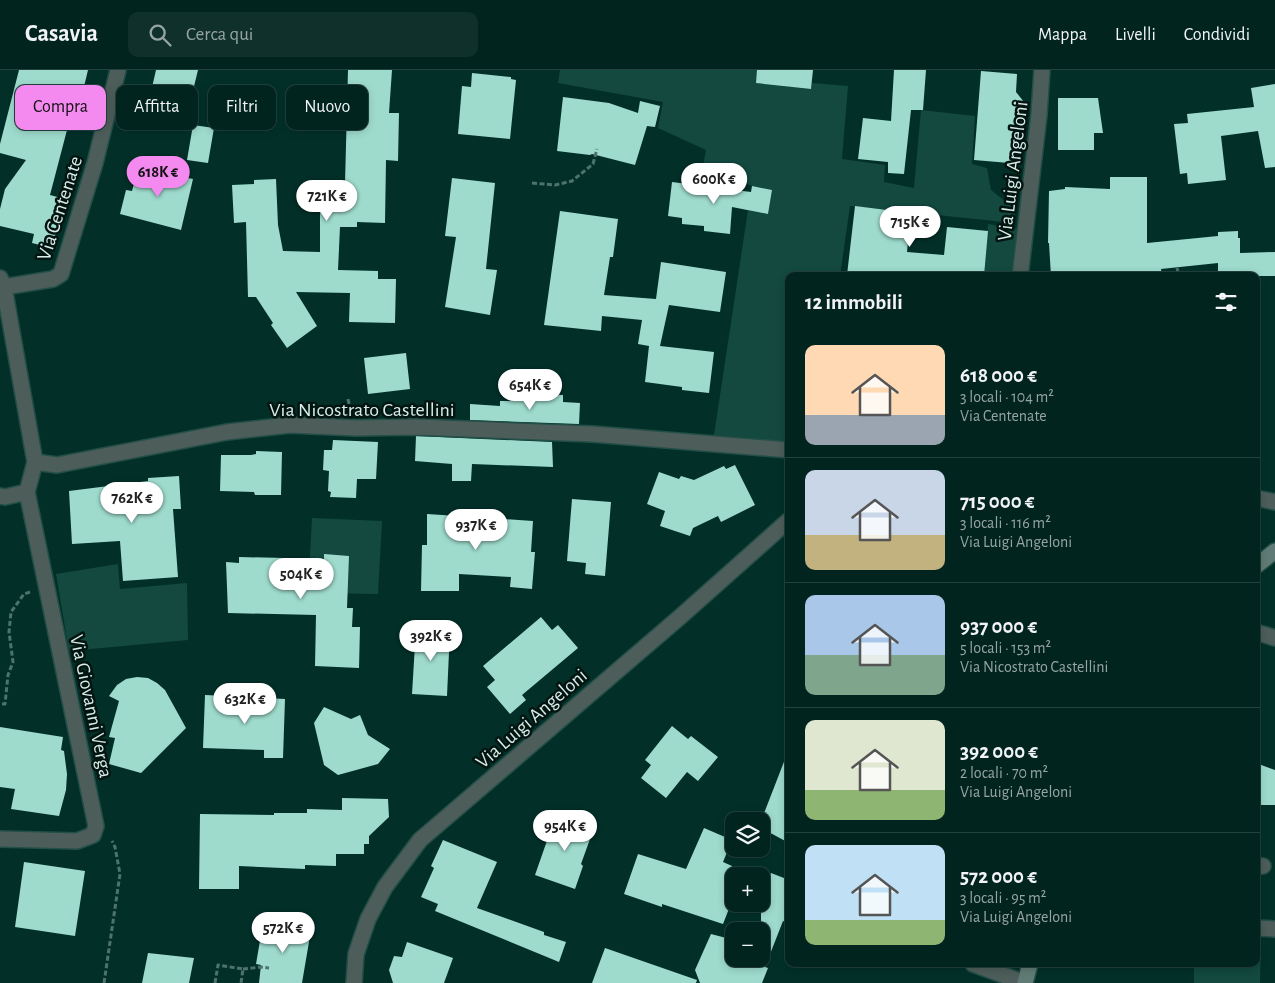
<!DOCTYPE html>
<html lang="it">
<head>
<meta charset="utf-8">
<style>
	body { margin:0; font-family:"Alegreya Sans",sans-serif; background:#10302c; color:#f1f3f6; height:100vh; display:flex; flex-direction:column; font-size:19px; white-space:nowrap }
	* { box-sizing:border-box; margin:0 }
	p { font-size:16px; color:#96a4a4 }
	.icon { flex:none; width:28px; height:28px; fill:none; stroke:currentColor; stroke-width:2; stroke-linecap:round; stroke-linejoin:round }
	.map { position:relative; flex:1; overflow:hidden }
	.sheet { position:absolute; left:785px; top:202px; width:475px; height:695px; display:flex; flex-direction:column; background:#02241f; border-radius:10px; box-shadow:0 2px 8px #0003,0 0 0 1px #23413d }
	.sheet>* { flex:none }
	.banner { position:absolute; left:15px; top:15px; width:475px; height:45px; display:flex; gap:10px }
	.fabs { position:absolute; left:725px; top:742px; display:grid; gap:10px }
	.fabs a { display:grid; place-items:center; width:45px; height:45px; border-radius:10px; background:#02241f; box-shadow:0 2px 8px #0003,0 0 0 1px #23413d; font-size:25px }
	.price { position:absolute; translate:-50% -42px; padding:0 11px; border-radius:18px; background:#fff; color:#222; font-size:16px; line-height:32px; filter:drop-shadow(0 1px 2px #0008) }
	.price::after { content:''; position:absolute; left:50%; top:30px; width:15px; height:11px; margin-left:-8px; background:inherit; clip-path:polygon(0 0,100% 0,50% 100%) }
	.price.on { background:#f489ef; color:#111 }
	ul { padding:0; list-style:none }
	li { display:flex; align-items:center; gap:15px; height:125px; padding:0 20px }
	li+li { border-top:1px solid #23413d }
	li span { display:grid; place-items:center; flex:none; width:140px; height:100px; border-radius:10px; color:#555 }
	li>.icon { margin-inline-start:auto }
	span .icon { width:60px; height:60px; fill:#fffc; stroke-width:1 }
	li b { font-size:21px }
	h2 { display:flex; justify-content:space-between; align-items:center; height:60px; padding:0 20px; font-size:21px }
	.pill { padding:0 18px; border-radius:10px; background:#02241f; box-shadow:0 2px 8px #0003,0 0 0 1px #23413d; font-size:18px; line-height:45px }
	.pill.on { background:#f489ef; color:#111 }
	header { display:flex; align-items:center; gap:30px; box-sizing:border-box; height:70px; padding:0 25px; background:#02241f; border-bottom:1px solid #23413d }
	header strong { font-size:24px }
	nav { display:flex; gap:28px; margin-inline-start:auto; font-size:18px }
	.search { width:350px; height:45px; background:#10302c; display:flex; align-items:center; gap:12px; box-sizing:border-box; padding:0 18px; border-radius:10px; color:#96a4a4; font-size:19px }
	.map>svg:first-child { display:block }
	.green { fill:#13493f }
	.building { fill:#9edbcd }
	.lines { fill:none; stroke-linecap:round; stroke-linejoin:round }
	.street-casing { stroke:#244e48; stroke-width:18 }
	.secondary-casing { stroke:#244e48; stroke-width:18 }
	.path { stroke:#4d736c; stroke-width:3; stroke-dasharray:5 2.5; stroke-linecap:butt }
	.street { stroke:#4d5e5a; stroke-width:15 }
	.secondary { stroke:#607b75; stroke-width:15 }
	.labels { text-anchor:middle; stroke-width:5; stroke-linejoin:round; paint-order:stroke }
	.street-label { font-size:20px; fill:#d7ede8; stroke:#041511 }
</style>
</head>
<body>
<header>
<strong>Casavia</strong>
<div class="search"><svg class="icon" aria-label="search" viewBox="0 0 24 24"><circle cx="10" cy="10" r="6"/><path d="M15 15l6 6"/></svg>Cerca qui</div>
<nav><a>Mappa</a><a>Livelli</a><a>Condividi</a></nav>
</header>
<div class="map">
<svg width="1275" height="913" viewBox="0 0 1275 913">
	<rect width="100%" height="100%" fill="#023029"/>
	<path class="green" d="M560 0H784L783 16 811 19 812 13 848 16 842 89 885 95 884 112 914 118 921 40 975 46 972 94 987 98 991 120 1015 139 1014 153 850 136 840 206H789V372L714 365 748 140 768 144 772 120 752 116 703 96 706 80 658 58 663 32 558 13Z
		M988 154 1018 159 1011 206H984Z
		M312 448 382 451 378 524 308 523Z
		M118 494 120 519 187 513 188 570 69 581 56 504Z
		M1256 868H1261L1260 913H1194V894H1256Z"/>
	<path class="building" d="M19 0H88L82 25 72 22 62 59 67 60 50 125 65 129 52 178 32 173 34 164 0 156V139L5 119 26 90 0 83V74Z
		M156 0H198L187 45 148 35Z
		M348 0H392L389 43H399L398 91 386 90 385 153 357 152V157H340L338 200 378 201V209H396L395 253 349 252 350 223 296 222 317 256 287 278 271 255 273 253 256 227H248L246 152 234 153 232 115 254 114V110L276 109 278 155 283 181 320 182V113H345Z
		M757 0H813L811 19 756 13Z
		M894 0H926L923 40H911L904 104 888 103V92L858 89 863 48 891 51Z
		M981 1 1017 4 1016 22 1024 32 1020 94 974 90Z
		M472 3 511 7V9L516 10 510 69 458 64 462 16 471 17Z
		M1275 14V97L1265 98 1258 61 1221 66 1226 110 1188 114 1187 103 1180 104 1174 54 1188 53 1187 44 1254 37 1251 18Z
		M563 27 609 33 638 43 640 31 660 36 655 57 647 56 635 95 592 84 590 85 557 81Z
		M1058 28H1098L1103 63H1094V80H1058Z
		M193 55 214 58 208 93 187 90Z
		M138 98 193 109 181 160 120 144 126 120 132 121Z
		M1110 107H1147V173L1218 166V162L1238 161V168H1240V183L1275 182V206H1218V193L1161 199 1162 206H1051L1049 173H1048L1049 121 1065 119V117L1110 119Z
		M452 108 495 113 486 199 497 200 490 245 445 237 456 167 445 166Z
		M672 112 751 122 752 116 772 120 768 144 732 137 730 164 704 161V156L682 154V148L668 146Z
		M855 136 911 143 907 182 944 185 947 157 988 161 984 206H861L847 205Z
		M560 141 618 149 613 187H610L604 225 656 229 661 192 726 202 720 242 669 235 660 276 714 282 709 323 682 320V317L645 312 649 276 638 274 642 250 602 246 601 261 544 255Z
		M406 283 410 319 368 324 364 288Z
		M533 324 563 325V332L580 333 579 354 470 350V334L500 336V331H533Z
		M416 366 552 372 553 397 472 394 471 411H452V394L415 391Z
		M333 370 378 372 376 409H357L356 428 330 427 331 422 328 421 329 401 323 400 324 380H332Z
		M256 381 282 382 281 425H255L254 422 220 421 221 385H251L256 384Z
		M735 395 755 435 721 452 718 446 693 458 690 466 660 456 665 441 647 434 659 402 679 409 681 406 694 410 724 396 726 399Z
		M179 406 181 439H173L178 507 123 511 120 471 72 474 69 421 148 411V408Z
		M572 429 611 432 605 506 585 504 586 493 567 491Z
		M427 444 533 451 531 482H535L532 519 510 517 511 507 459 504V521H421L422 475H427Z
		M324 484 349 486 347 538H353L352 557H360L359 598 315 596 316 545 228 543 226 492 239 493V487L324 489Z
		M541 547 552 560 558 555 578 578 522 625 526 630 510 644 487 617 495 610 483 596Z
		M416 558 450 560 447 626 412 624Z
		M137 607 148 608 157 613 165 620 186 658 141 703 109 694 115 668 109 667 119 631 109 626 117 615 126 609Z
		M205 625 226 626V630L264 631V628L285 629 283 688H264V680L203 678Z
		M324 637 351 649 360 645 368 665 390 679 378 694 338 705 324 695 314 653Z
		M672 656 688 669 691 666 718 687 698 711 687 702 666 728 641 708 651 695 645 690Z
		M0 657 63 667 61 680 64 681 67 704 66 720 59 746 11 739 15 719 0 717Z
		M787 684H789V773L763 759 761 751Z
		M1256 693 1275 700V735H1256Z
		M342 728 388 729 389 747 369 766V774H364V784H336V796L305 795V799L239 796V819H199L200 744 274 745V743H307V739L342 740Z
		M556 745 594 758 581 794 583 796 575 819 535 805Z
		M704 758 732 770 723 792 732 796 731 800 745 806H734V831H732L723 854 662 834V837L624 824 638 784 686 799Z
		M443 770 497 792 477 838 544 862V865L566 872 559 892 435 841 438 834 421 827 434 798 431 796Z
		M24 792 85 801 75 866 15 857Z
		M771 803 789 810V853L783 851 765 897 768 898 762 913H700L695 900 711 864 734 870V889H761V842L740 834H761V813L766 815Z
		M263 853 311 860 302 913H259L261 895 256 894Z
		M407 872 453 888 444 913H393L389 900 394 886 402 887Z
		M605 878 697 910 696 913H592Z
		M148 883 194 888 189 913H142Z"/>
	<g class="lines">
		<defs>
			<path id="street" d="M1020 206 1039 45 1042 0
				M0 208 4 217 35 392 57 395 227 362 290 355 356 358 415 357 592 364 789 380
				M4 217 53 209 61 204 95 93 118 0
				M0 426 5 427 27 422
				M1256 428 1275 432
				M1256 562 1275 568
				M0 769 77 771 93 765 96 756 27 422 35 392
				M1256 796H1263
				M1256 858 1275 859
				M973 894 1025 913
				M354 913 356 884 368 849 385 817 420 770 680 547 789 450"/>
			<path id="secondary" d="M1256 496 1275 481
				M1025 913 1030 894"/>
		</defs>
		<use href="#street" class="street-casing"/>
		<use href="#secondary" class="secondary-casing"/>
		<path class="path" d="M532 113 555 115 572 111 593 94 597 79
			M1177 198 1179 206
			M348 329 350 338
			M2 634H5L8 605 13 592 9 562 11 542 24 524 30 522
			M243 899 261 897 269 898
			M104 913 120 804 115 777 112 771
			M215 913 218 895 243 899 241 913"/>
		<use href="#street" class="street"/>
		<use href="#secondary" class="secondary"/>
	</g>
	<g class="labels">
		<g class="street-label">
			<text transform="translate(1012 101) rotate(-83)" y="7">Via Luigi Angeloni</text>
			<text transform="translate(59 138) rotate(-72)" y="7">Via Centenate</text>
			<text x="362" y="346">Via Nicostrato Castellini</text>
			<text transform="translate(92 636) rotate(78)" y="7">Via Giovanni Verga</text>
			<text transform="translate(531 648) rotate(-41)" y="7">Via Luigi Angeloni</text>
		</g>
	</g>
</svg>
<div class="fabs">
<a><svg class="icon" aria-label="layers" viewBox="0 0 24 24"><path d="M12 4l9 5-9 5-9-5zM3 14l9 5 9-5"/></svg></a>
<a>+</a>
<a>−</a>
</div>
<b class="price on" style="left:158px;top:128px">618K €</b>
<b class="price" style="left:714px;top:135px">600K €</b>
<b class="price" style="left:327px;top:152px">721K €</b>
<b class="price" style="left:910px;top:178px">715K €</b>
<b class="price" style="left:530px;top:341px">654K €</b>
<b class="price" style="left:132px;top:454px">762K €</b>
<b class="price" style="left:476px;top:481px">937K €</b>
<b class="price" style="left:301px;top:530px">504K €</b>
<b class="price" style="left:431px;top:592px">392K €</b>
<b class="price" style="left:245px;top:655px">632K €</b>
<b class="price" style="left:565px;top:782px">954K €</b>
<b class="price" style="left:283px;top:884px">572K €</b>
<div class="banner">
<a class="pill on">Compra</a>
<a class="pill">Affitta</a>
<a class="pill">Filtri</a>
<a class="pill">Nuovo</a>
</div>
<section class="sheet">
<h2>12 immobili<svg class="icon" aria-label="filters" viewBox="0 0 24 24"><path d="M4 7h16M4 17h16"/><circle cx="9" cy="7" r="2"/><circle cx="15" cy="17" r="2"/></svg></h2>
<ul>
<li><span style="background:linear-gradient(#ffd9b3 70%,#9aa5b1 0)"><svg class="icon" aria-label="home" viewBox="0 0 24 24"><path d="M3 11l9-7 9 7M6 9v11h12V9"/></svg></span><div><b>618 000 €</b><p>3 locali · 104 m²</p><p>Via Centenate</p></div></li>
<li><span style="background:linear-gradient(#c9d6e8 65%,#c2b280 0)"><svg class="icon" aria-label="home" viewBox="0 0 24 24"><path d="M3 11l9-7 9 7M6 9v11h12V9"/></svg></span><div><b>715 000 €</b><p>3 locali · 116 m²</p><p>Via Luigi Angeloni</p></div></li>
<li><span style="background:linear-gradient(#a9c7e8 60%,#7fa58c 0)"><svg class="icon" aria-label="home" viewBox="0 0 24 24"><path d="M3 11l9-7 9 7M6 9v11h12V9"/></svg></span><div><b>937 000 €</b><p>5 locali · 153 m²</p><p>Via Nicostrato Castellini</p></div></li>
<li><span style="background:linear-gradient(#dfe7d0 70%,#8fb573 0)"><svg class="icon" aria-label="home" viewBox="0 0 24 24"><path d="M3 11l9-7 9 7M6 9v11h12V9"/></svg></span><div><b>392 000 €</b><p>2 locali · 70 m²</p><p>Via Luigi Angeloni</p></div></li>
<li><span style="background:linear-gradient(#bfe0f5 75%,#8fb573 0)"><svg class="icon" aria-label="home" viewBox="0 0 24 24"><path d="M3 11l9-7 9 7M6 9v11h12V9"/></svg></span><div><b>572 000 €</b><p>3 locali · 95 m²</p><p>Via Luigi Angeloni</p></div></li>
</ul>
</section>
</div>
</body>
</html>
